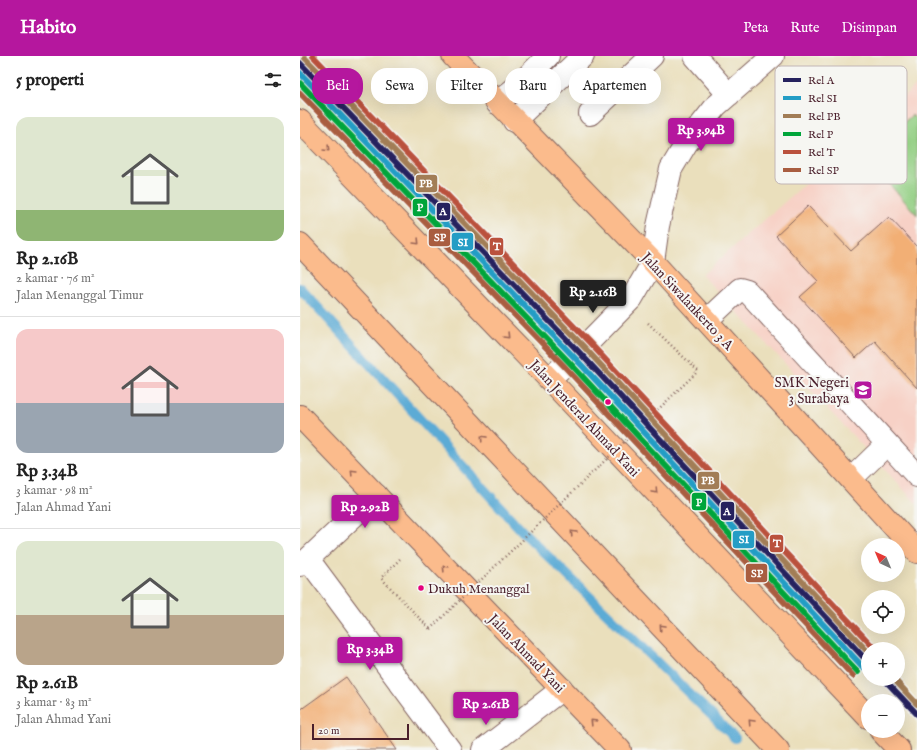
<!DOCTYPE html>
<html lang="id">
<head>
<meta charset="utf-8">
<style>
	body { margin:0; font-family:"IM FELL English",serif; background:#f6f6f6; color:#222; height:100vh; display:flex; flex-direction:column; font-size:15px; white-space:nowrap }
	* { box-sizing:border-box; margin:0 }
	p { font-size:13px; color:#767676 }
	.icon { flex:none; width:22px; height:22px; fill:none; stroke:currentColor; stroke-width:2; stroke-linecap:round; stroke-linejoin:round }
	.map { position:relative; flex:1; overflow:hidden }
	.panel { display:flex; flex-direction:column; background:#fff; width:300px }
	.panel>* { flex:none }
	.banner { position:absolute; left:12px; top:12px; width:380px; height:36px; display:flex; gap:8px }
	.needle { width:26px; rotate:316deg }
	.controls { position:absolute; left:561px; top:482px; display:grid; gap:8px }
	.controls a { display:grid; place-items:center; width:44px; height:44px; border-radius:50%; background:#fff; box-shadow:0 4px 16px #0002; font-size:20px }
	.scale { position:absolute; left:12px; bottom:10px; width:97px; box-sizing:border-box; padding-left:4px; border:2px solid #4a1f2b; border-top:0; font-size:11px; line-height:14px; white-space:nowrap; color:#4a1f2b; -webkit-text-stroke:3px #f6f6f2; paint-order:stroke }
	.price { position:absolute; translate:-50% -34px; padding:0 9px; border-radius:4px; background:#b5179e; color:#fff; font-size:13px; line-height:26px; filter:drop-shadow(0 1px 2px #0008) }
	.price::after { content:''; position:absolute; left:50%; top:24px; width:12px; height:9px; margin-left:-6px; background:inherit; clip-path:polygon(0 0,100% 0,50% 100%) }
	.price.active { background:#222; color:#fff }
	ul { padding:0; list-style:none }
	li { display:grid; align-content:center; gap:8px; height:212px; padding:0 16px }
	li+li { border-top:1px solid #e0e0e0 }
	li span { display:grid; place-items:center; height:124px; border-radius:12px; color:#555 }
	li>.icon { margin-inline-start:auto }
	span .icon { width:72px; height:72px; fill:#fffc; stroke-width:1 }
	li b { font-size:17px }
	h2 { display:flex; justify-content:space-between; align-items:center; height:48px; padding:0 16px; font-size:17px }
	.tag { padding:0 14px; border-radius:16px; background:#fff; box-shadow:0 4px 16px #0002; font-size:14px; line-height:36px }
	.tag.active { background:#b5179e; color:#fff }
	header { display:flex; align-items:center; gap:24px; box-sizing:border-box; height:56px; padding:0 20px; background:#b5179e; color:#fff }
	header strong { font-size:19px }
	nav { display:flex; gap:22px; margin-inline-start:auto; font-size:14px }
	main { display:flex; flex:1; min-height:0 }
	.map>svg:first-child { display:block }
	.built { fill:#f7d1c6 }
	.green { fill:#93cf83; stroke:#6e7757 }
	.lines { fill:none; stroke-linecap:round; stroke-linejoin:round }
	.stream { stroke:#5babd5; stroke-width:10 }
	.building { fill:#f2af75 }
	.minor-casing { stroke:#82625e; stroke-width:24 }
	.major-casing { stroke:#82625e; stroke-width:24 }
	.highway-casing { stroke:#82625e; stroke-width:24 }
	.path { stroke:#82625e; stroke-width:2.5; stroke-dasharray:1 3; stroke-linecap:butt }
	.minor { stroke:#fff; stroke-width:22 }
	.major { stroke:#fbbb8c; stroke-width:22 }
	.highway { stroke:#fbbb8c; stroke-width:22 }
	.path-bridge { stroke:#82625e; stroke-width:2.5; stroke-dasharray:1 3; stroke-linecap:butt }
	.rail-1-casing { stroke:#f6f6f2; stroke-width:9 }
	.rail-2-casing { stroke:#f6f6f2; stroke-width:9 }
	.rail-3-casing { stroke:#f6f6f2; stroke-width:9 }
	.rail-4-casing { stroke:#f6f6f2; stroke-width:9 }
	.rail-5-casing { stroke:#f6f6f2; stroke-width:9 }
	.rail-6-casing { stroke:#f6f6f2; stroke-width:9 }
	.rail-1 { stroke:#26225e; stroke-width:6 }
	.rail-2 { stroke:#249dc5; stroke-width:6 }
	.rail-3 { stroke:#a27d56; stroke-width:6 }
	.rail-4 { stroke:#00a53a; stroke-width:6 }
	.rail-5 { stroke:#ba513d; stroke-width:6 }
	.rail-6 { stroke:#a95d40; stroke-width:6 }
	.oneway { stroke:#9a6557 }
	.bus-dot { fill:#e5007d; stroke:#f6f6f2; stroke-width:1.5 }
	.labels { text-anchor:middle; stroke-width:4; stroke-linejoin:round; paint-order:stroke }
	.bus-label { font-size:13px; fill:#4a1f2b; stroke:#f6f6f2; text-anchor:start }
	.street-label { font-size:14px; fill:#4a1f2b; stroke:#f6f6f2 }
	.poi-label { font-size:14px; fill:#4a1f2b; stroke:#f6f6f2; text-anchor:end }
	.key { fill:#f6f6f2; stroke:#c2b6b6; stroke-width:1 }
	.key-label { font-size:11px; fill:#4a1f2b }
	.line-badge { stroke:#f6f6f2; stroke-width:1.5 }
	.badge-label { font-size:11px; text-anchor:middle; font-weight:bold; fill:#fff }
</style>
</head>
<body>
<header>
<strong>Habito</strong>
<nav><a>Peta</a><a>Rute</a><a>Disimpan</a></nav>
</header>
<main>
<section class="panel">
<h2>5 properti<svg class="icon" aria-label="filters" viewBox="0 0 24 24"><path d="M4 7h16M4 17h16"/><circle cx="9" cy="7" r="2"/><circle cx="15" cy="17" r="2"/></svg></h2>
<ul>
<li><span style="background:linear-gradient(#dfe7d0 75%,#8fb573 0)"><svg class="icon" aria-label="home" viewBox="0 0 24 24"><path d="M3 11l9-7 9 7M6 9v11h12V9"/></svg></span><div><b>Rp 2.16B</b><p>2 kamar · 76 m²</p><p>Jalan Menanggal Timur</p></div></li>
<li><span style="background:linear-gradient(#f6c9c9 60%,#9aa5b1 0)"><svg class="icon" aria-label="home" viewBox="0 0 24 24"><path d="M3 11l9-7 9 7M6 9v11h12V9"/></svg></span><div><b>Rp 3.34B</b><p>3 kamar · 98 m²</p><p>Jalan Ahmad Yani</p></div></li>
<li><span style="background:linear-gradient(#dfe7d0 60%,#b9a48a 0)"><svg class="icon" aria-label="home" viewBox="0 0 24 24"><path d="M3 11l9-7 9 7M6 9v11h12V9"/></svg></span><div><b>Rp 2.61B</b><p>3 kamar · 83 m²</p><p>Jalan Ahmad Yani</p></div></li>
</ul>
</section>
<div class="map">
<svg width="617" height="694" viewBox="0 0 617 694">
	<rect width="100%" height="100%" fill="#f6f6f2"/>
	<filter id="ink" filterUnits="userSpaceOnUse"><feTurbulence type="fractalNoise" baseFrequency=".025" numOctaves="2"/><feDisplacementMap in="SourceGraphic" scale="8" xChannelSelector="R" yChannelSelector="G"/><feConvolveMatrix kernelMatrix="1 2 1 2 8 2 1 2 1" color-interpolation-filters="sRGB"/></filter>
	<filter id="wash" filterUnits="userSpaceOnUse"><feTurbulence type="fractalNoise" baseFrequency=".012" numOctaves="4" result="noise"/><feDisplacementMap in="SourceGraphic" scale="16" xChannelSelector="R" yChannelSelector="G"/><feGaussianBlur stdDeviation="0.9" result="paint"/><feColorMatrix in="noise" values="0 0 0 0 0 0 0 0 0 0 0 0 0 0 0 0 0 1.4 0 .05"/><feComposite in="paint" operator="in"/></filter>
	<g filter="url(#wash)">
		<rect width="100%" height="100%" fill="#eadfbc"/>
		<path class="built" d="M617 29V448L402 219Z"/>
		<path class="green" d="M612 59 617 64V159L565 101Z"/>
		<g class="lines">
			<path class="stream" d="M0 232 223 476 435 682"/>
		</g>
		<g id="blocks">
			<path class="building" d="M508 150 551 195 589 161 617 191V332L575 285 556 302 500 241 518 225 476 180Z
				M46 621 97 694H0V654Z"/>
		</g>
	</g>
	<g filter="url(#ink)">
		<use href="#blocks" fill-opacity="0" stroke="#82625e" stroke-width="1"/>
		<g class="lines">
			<defs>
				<path id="minor" d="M395 0 429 39
					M197 47 220 28 248 0
					M290 58 352 0
					M214 65 283 0
					M407 264 440 233 447 235 617 420
					M249 323 279 296 332 242 353 206 358 170 371 113 386 88 416 50 473 0
					M551 423 587 388
					M8 503 76 439
					M0 509 8 503 150 694
					M183 694 262 633"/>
				<path id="major" d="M153 0 353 206 617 496"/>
				<path id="highway" d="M0 65 249 323 568 661
					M0 188 478 694
					M0 360 320 694
					M581 675 599 694"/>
			</defs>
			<use href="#minor" class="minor-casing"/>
			<use href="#major" class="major-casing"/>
			<use href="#highway" class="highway-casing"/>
			<path class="path" d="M348 267 398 315
				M100 503 81 522 130 573"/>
			<use href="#minor" class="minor"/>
			<use href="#major" class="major"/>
			<use href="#highway" class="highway"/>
			<path class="path-bridge" d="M130 573 398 315"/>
			<defs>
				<path id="rail-1" d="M0 7 279 296 568 606
					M584 623 617 658"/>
				<path id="rail-2" d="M0 17 274 301 563 611"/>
				<path id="rail-3" d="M5 2 284 291 568 596
					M594 623 617 648"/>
				<path id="rail-4" d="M0 27 269 306 558 616"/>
				<path id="rail-5" d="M13 0 289 286 575 593"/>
				<path id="rail-6" d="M0 37 264 310 553 620"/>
			</defs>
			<use href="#rail-1" class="rail-1-casing"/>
			<use href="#rail-2" class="rail-2-casing"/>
			<use href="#rail-3" class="rail-3-casing"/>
			<use href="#rail-4" class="rail-4-casing"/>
			<use href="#rail-5" class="rail-5-casing"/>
			<use href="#rail-6" class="rail-6-casing"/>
			<use href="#rail-1" class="rail-1"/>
			<use href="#rail-2" class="rail-2"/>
			<use href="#rail-3" class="rail-3"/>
			<use href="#rail-4" class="rail-4"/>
			<use href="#rail-5" class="rail-5"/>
			<use href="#rail-6" class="rail-6"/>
		</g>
		<defs><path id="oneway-chevron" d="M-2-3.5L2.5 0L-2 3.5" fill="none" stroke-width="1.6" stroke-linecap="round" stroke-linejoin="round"/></defs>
		<g class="oneway">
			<use href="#oneway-chevron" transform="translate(27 93) rotate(46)"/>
			<use href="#oneway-chevron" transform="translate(117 186) rotate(46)"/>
			<use href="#oneway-chevron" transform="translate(207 280) rotate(46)"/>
			<use href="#oneway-chevron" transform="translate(183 382) rotate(-133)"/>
			<use href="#oneway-chevron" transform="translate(53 416) rotate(-134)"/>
			<use href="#oneway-chevron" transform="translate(355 435) rotate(47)"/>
			<use href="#oneway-chevron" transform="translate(273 477) rotate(-133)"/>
			<use href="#oneway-chevron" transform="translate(145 512) rotate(-134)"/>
			<use href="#oneway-chevron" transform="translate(362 571) rotate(-133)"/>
			<use href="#oneway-chevron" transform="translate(293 666) rotate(-134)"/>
			<use href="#oneway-chevron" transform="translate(451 666) rotate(-133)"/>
		</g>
	</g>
	<defs>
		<symbol id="school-square" viewBox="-11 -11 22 22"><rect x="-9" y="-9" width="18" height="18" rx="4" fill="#b5179e" stroke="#f6f6f2"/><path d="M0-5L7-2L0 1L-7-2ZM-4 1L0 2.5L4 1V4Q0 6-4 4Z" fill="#fff"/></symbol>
	</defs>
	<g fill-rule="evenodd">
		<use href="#school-square" x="552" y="323" width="22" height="22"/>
	</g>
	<g class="bus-dot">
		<circle cx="308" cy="346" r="3.5"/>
		<circle cx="121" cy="532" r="3.5"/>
	</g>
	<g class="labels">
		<g class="bus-label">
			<text x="128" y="537">Dukuh Menanggal</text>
		</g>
		<g class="street-label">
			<text transform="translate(388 245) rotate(47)" y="5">Jalan Siwalankerto 3 A</text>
			<text transform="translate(285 362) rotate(47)" y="5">Jalan Jenderal Ahmad Yani</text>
			<text transform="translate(227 597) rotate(46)" y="5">Jalan Ahmad Yani</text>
		</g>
		<g class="poi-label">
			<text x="549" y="331">SMK Negeri<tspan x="549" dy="16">3 Surabaya</tspan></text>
		</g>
	</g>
	<rect x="475" y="10" width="132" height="118" rx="6" class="key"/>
	<rect x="483" y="22" width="18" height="4" fill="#26225e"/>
	<rect x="483" y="40" width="18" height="4" fill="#249dc5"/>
	<rect x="483" y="58" width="18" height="4" fill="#a27d56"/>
	<rect x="483" y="76" width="18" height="4" fill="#00a53a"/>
	<rect x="483" y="94" width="18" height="4" fill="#ba513d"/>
	<rect x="483" y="112" width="18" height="4" fill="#a95d40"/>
	<g class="key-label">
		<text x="508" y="28">Rel A</text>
		<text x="508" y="46">Rel SI</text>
		<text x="508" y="64">Rel PB</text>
		<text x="508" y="82">Rel P</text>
		<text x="508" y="100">Rel T</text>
		<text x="508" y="118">Rel SP</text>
	</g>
	<g class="line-badge">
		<rect x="115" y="118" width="23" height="19" rx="4" fill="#a27d56"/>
		<rect x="112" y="142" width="16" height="19" rx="4" fill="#00a53a"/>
		<rect x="136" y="146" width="15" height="19" rx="4" fill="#26225e"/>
		<rect x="128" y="172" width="23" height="19" rx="4" fill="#a95d40"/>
		<rect x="151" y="176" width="23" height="19" rx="4" fill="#249dc5"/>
		<rect x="189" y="181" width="15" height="19" rx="4" fill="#ba513d"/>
		<rect x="397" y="415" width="23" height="19" rx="4" fill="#a27d56"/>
		<rect x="391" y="436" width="16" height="19" rx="4" fill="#00a53a"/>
		<rect x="420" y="445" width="15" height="20" rx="4" fill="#26225e"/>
		<rect x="432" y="474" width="23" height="19" rx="4" fill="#249dc5"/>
		<rect x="469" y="478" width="15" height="19" rx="4" fill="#ba513d"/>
		<rect x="445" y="507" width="23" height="20" rx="4" fill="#a95d40"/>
	</g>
	<g class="badge-label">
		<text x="126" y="131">PB</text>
		<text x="120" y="155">P</text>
		<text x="143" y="159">A</text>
		<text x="140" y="185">SP</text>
		<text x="163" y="190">SI</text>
		<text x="197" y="194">T</text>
		<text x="408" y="428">PB</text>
		<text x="399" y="450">P</text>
		<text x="427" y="459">A</text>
		<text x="444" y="487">SI</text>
		<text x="477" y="491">T</text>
		<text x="457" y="521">SP</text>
	</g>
</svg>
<div class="controls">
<a><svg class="needle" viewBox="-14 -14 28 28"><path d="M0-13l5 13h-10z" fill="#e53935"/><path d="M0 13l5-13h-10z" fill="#767676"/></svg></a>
<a><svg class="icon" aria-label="locate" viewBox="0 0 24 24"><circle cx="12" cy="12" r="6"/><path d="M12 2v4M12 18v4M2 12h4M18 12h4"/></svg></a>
<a>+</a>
<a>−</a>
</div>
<div class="scale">20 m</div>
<b class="price" style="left:401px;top:96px">Rp 3.94B</b>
<b class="price active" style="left:293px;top:258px">Rp 2.16B</b>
<b class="price" style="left:65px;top:473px">Rp 2.92B</b>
<b class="price" style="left:70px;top:615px">Rp 3.34B</b>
<b class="price" style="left:186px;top:670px">Rp 2.61B</b>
<div class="banner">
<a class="tag active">Beli</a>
<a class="tag">Sewa</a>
<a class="tag">Filter</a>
<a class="tag">Baru</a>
<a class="tag">Apartemen</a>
</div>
</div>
</main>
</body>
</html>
